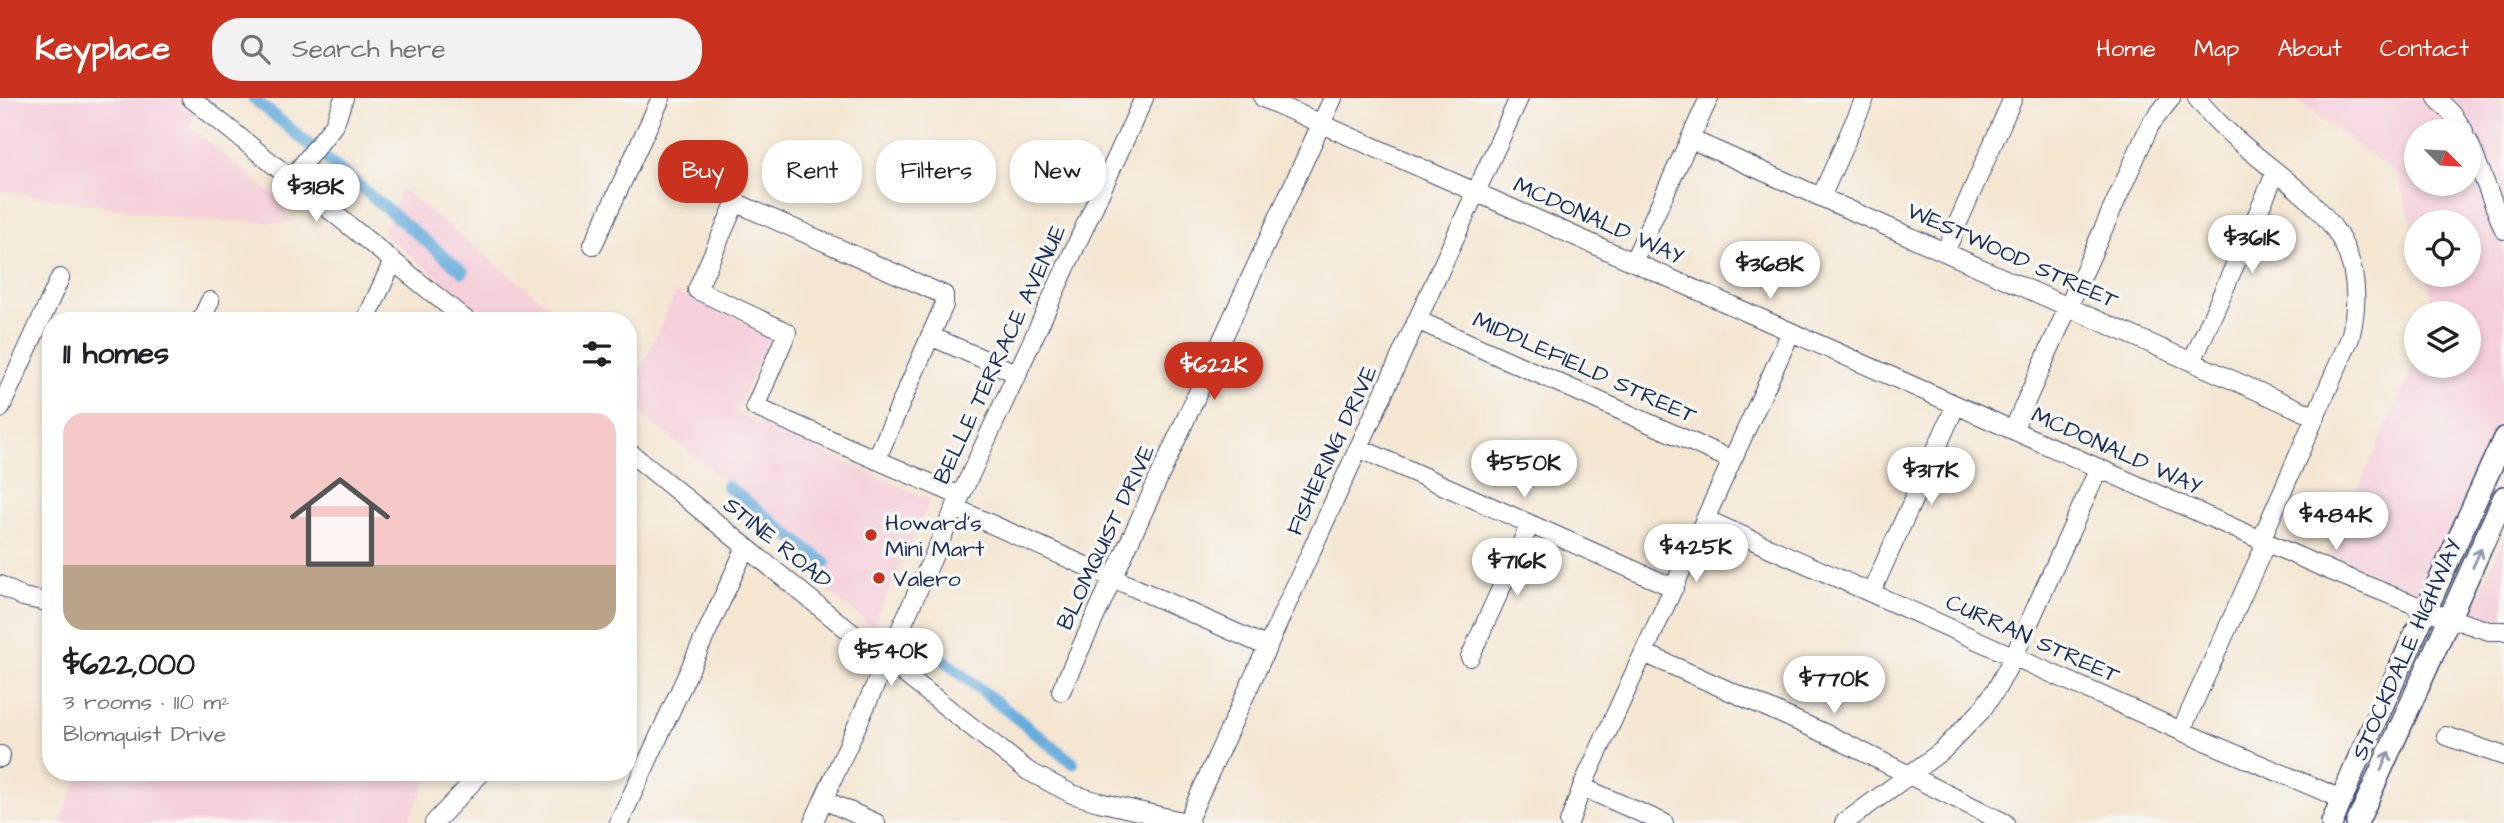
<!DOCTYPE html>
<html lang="en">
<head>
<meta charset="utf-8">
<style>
	body { margin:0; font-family:"Architects Daughter",sans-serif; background:#f2f2f2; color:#202124; height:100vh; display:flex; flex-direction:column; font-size:26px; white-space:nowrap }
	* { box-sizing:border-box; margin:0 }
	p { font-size:23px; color:#757577 }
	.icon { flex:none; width:38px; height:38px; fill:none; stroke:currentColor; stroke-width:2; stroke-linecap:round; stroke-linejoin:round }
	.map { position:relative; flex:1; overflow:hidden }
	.details { position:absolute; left:42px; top:214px; width:595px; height:469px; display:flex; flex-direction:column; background:#fff; border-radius:28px; box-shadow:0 4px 10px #0003 }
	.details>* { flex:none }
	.hud { position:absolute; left:658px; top:42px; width:665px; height:63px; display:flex; gap:14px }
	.needle { width:46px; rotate:114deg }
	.fabs { position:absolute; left:2404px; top:21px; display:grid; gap:14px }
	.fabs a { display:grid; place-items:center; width:77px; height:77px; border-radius:50%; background:#fff; box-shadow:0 4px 10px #0003; font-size:35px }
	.price { position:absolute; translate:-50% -60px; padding:0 16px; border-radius:24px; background:#fff; color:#222; font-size:23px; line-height:46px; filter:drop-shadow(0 2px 4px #0008) }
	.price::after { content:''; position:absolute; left:50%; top:42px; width:21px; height:16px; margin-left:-10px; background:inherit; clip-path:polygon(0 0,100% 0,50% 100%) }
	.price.active { background:#c8321e; color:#fff }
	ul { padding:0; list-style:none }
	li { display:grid; align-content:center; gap:14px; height:371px; padding:0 21px }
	li span { display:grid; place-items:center; height:217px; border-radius:21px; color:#555 }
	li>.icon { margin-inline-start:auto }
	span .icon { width:126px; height:126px; fill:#fffc; stroke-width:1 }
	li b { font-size:30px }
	h2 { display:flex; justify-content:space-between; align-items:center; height:84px; padding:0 21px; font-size:30px }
	.pill { padding:0 24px; border-radius:28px; background:#fff; box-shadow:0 4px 10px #0003; font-size:24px; line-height:63px }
	.pill.active { background:#c8321e; color:#fff }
	header { display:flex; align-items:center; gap:42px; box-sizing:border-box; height:98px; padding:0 35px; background:#c8321e; color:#fff }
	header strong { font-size:33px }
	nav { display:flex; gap:38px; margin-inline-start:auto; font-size:24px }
	.search { width:490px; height:63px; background:#f2f2f2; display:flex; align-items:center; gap:18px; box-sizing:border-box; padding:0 24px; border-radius:28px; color:#757577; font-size:26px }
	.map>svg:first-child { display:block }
	.built { fill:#f5cfda; fill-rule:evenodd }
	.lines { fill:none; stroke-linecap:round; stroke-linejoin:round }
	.canal { stroke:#67acdd; stroke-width:12 }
	.minor-casing { stroke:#3c4a6f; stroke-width:20 }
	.major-casing { stroke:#3c4a6f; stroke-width:24 }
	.minor { stroke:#fff; stroke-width:18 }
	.major { stroke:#fff; stroke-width:21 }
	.oneway { stroke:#8d97ae }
	.poi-dot { fill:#c8321e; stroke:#f6f6f2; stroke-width:2.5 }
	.labels { text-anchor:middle; stroke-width:7; stroke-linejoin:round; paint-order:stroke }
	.street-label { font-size:23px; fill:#1b2f5e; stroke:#f6f6f2 }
	.poi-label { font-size:23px; fill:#1b2f5e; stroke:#f6f6f2; text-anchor:start }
</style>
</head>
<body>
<header>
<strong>Keyplace</strong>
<div class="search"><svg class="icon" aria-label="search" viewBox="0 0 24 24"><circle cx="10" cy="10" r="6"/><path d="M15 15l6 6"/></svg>Search here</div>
<nav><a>Home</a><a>Map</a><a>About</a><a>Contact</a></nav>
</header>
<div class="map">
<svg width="2504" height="725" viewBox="0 0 2504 725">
	<rect width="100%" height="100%" fill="#f6f6f2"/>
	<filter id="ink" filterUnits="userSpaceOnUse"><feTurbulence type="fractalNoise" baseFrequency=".0143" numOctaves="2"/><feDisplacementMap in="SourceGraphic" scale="14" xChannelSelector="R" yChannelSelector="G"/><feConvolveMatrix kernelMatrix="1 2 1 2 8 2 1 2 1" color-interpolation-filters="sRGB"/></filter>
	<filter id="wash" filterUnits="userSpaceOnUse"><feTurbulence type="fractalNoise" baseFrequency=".00686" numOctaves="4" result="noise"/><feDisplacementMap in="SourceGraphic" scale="28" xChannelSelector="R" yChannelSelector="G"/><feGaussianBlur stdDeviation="1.57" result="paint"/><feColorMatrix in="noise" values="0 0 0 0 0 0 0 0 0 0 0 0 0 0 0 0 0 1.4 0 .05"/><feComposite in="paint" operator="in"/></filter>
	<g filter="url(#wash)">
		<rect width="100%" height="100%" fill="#f4e6d1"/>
		<path class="built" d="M0 0H203L190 29 287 108 284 114 296 125 195 122 0 93Z
			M2294 0H2504V313L2421 496 2329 456 2417 259V268H2469V215H2436L2426 177H2469V124H2417V145L2398 78ZM2417 33H2469V86H2417Z
			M401 90 566 222H491L382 135Z
			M676 194 771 236 735 315 931 402 872 529 815 483 828 466 628 305V272L637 279Z
			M2504 440V519L2466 526Z
			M81 674H431L407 725H59Z"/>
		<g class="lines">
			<path class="canal" d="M253 0 463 174
				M727 388 825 465
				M921 544 1073 665"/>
		</g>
	</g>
	<g filter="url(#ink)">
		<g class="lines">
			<defs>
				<path id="minor" d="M191 0 466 222
					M1263 0 2331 473 2440 517 2489 533H2504
					M2197 0C2260 84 2383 109 2350 240L2261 442
					M2437 0 2454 18 2464 33
					M1690 41 2316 319
					M2469 44 2504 132
					M291 81 334 27 344 0
					M1821 99 1865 0
					M593 147 661 0
					M1945 154 2013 0
					M1633 164 1709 0
					M201 222 210 203
					M366 222 393 163
					M1417 222 1732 362
					M930 238 1018 276
					M2192 264 2276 74
					M0 311 60 180
					M2013 332 2150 27 2171 0
					M1359 350 1674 490
					M628 353 838 524 1028 673 1072 696 1099 704 1190 725
					M876 362 944 207V197L739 106 734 108 697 192 787 234 755 309 960 398
					M955 410 1268 549
					M1705 421 2181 633 2342 701
					M0 487 23 499 51 505
					M1871 495 1956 307
					M1644 555 1833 639 2005 725
					M1470 559 1530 426
					M1061 593 1333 0
					M2181 633 2266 445
					M2446 638 2504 658
					M0 660 1 657
					M1582 689 1664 725
					M824 702 876 725
					M1187 724 1519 0
					M434 725 482 674
					M619 725 746 449
					M813 725 955 410 1144 0
					M1569 725 1582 689 1791 234
					M1844 725 1943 652 1981 613 1997 590 2014 558 2099 370"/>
				<path id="major" d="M2332 725 2357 664 2504 340
					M2357 725 2504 399"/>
			</defs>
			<use href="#minor" class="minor-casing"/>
			<use href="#major" class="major-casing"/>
			<use href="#minor" class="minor"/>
			<use href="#major" class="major"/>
		</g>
		<defs><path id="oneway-shaft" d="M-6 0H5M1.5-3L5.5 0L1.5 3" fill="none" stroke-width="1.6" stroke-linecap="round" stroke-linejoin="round" transform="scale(1.75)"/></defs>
		<g class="oneway">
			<use href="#oneway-shaft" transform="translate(2477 460) rotate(-66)"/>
			<use href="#oneway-shaft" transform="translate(2385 663) rotate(-66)"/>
		</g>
	</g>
	<g class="poi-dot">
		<circle cx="871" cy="437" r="7"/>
		<circle cx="879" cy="480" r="7"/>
	</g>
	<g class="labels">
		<g class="street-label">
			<text transform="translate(1599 122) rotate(24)" y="8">MCDONALD WAY</text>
			<text transform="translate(2013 157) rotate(24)" y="8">WESTWOOD STREET</text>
			<text transform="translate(999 256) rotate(-65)" y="8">BELLE TERRACE AVENUE</text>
			<text transform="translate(1585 269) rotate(24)" y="8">MIDDLEFIELD STREET</text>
			<text transform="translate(1331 352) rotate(-65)" y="8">FISHERING DRIVE</text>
			<text transform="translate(2117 352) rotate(24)" y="8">MCDONALD WAY</text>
			<text transform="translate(1105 439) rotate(-65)" y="8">BLOMQUIST DRIVE</text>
			<text transform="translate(778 444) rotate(39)" y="8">STINE ROAD</text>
			<text transform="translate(2033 540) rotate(24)" y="8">CURRAN STREET</text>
			<text transform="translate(2406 551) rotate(-66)" y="8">STOCKDALE HIGHWAY</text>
		</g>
		<g class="poi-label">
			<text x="885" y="432">Howard's<tspan x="885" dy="26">Mini Mart</tspan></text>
			<text x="893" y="488">Valero</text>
		</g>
	</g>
</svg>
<div class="fabs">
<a><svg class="needle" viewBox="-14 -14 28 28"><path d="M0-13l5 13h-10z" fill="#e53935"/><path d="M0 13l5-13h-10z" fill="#757577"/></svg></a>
<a><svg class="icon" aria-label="locate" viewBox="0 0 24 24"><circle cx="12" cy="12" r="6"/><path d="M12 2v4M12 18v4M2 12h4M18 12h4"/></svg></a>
<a><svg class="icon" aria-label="layers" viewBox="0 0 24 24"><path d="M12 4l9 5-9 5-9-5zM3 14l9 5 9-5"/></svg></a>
</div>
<b class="price" style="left:316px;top:126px">$318K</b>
<b class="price" style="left:2252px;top:177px">$361K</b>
<b class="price" style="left:1770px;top:203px">$368K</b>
<b class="price active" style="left:1214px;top:304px">$622K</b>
<b class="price" style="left:1524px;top:402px">$550K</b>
<b class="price" style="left:1931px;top:409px">$317K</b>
<b class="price" style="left:2336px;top:454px">$484K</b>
<b class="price" style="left:1696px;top:486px">$425K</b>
<b class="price" style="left:1517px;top:500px">$716K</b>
<b class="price" style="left:891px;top:590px">$540K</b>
<b class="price" style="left:1834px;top:618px">$770K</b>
<div class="hud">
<a class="pill active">Buy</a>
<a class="pill">Rent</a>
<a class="pill">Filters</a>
<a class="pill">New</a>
</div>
<section class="details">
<h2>11 homes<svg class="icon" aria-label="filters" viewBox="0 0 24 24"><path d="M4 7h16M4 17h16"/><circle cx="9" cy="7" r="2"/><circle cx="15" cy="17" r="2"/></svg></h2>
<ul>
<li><span style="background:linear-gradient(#f6c9c9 70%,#b9a48a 0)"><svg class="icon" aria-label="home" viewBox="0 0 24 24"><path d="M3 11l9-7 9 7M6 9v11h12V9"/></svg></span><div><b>$622,000</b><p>3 rooms · 110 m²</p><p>Blomquist Drive</p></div></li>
</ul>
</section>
</div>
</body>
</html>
